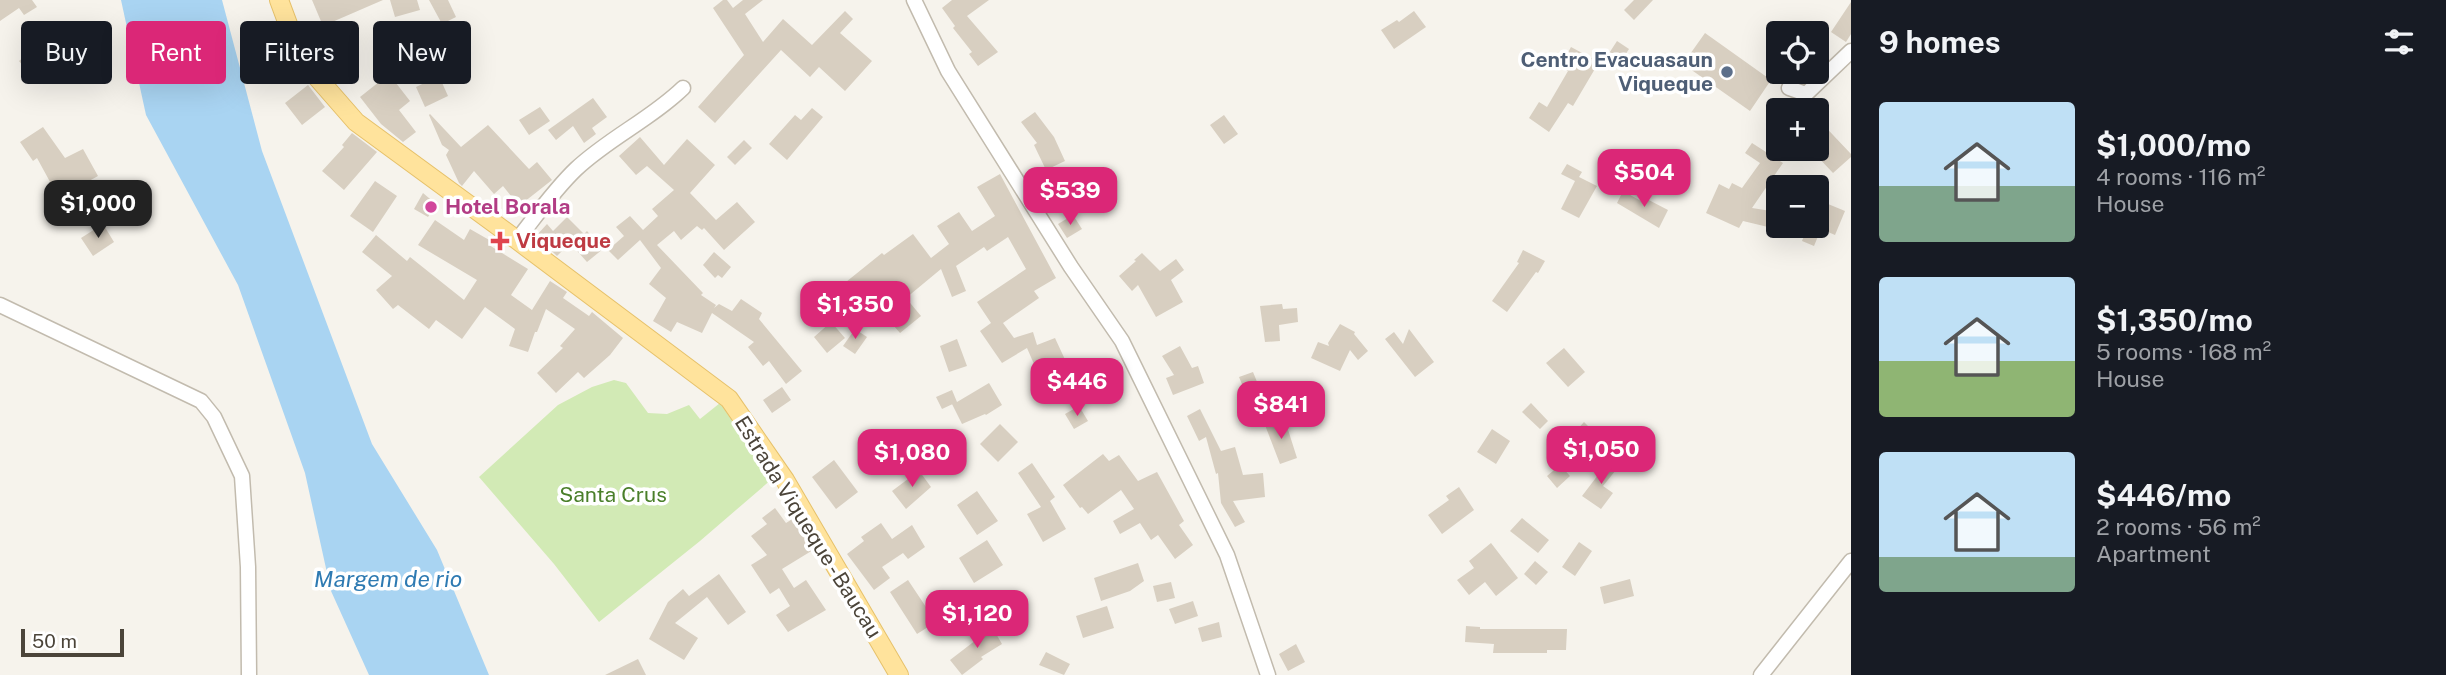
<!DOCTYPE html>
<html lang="en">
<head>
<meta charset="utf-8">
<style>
	body { margin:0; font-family:"Public Sans",sans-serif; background:#20242c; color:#f1f3f6; height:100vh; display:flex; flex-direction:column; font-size:26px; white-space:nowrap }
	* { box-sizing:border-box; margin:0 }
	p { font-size:23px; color:#9ea1a6 }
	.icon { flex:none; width:38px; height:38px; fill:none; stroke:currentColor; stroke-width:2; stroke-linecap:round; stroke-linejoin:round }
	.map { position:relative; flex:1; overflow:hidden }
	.sheet { display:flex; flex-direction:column; background:#171b24; width:595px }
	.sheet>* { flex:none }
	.top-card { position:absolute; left:21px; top:21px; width:665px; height:63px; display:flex; gap:14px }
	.tools { position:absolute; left:1766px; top:21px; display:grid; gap:14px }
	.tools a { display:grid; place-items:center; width:63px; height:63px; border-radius:7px; background:#171b24; box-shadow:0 7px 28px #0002; font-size:35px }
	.scale { position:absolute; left:21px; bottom:18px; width:103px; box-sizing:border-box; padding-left:7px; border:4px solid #4b4439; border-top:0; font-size:19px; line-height:24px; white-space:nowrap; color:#4b4439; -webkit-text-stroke:5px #fff; paint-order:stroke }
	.price { position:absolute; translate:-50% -60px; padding:0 16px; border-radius:14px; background:#db2777; color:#fff; font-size:23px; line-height:46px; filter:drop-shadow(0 2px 4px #0008) }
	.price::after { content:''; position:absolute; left:50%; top:42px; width:21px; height:16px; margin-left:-10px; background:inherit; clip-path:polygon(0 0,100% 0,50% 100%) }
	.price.active { background:#222; color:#fff }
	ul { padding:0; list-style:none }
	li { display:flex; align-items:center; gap:21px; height:175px; padding:0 28px }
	li span { display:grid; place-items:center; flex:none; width:196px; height:140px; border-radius:7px; color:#555 }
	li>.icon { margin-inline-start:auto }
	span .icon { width:84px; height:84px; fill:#fffc; stroke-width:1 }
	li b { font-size:30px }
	h2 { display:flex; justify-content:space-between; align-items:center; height:84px; padding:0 28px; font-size:30px }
	.chip { padding:0 24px; border-radius:7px; background:#171b24; box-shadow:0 7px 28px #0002; font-size:24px; line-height:63px }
	.chip.active { background:#db2777; color:#fff }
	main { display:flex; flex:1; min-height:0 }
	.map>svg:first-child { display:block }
	.green { fill:#d2eab5 }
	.water { fill:#a9d4f2 }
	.building { fill:#d8cfc1 }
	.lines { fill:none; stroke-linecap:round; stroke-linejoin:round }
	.minor-casing { stroke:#c2bbae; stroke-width:17 }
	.major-casing { stroke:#e6c16a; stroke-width:20 }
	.minor { stroke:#fff; stroke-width:14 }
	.major { stroke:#ffe39c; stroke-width:18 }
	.service-dot { fill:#5c6f8a; stroke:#fff; stroke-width:2.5 }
	.hotel-dot { fill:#d1479c; stroke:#fff; stroke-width:2.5 }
	.health-dot { fill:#e0444e; stroke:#fff; stroke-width:2.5 }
	.labels { text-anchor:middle; stroke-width:7; stroke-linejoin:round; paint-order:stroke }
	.service-label { font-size:21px; font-weight:bold; fill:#4e5e75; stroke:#fff; text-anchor:end }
	.hotel-label { font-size:21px; font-weight:bold; fill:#b23c85; stroke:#fff; text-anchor:start }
	.health-label { font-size:21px; font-weight:bold; fill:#be3a42; stroke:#fff; text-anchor:start }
	.park-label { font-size:21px; fill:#4a7f2a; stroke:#fff }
	.street-label { font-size:21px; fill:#4b4439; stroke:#fff }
	.water-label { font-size:23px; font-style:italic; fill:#2e7ab2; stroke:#fff }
</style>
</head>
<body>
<main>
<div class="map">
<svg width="1851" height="675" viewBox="0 0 1851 675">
	<rect width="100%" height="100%" fill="#f6f3ec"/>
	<path class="green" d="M614 380 626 383 648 413 667 414 689 405 700 419 720 403 772 479 700 541 599 622 554 564 479 477 558 405 592 387Z"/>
	<path class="water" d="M121 0H222L262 151 372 444 437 550 489 675H369L331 591 305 473 238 285 146 115Z"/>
	<path class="building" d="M0 0H32L37 7 24 15 19 8 0 21Z
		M312 0H383L323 26Z
		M390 0H417L420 10 395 17Z
		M429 0H448L456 17 442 24Z
		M723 0H727L733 8 743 0H763L745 14 763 42 783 19 812 45 845 11 853 19 840 33 872 61 845 91 819 67 810 77 781 50 715 123 698 107 744 55 713 8Z
		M952 0H989L967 16 998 52 978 66 969 54 972 52 953 28 955 26 942 8Z
		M1634 0H1653L1634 20 1624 10Z
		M1851 2V34L1846 42 1831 32Z
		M1414 11 1426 27 1394 49 1381 30 1397 20 1399 22Z
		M442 29 450 52 434 57 432 51 406 60 399 41 421 33 422 36Z
		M53 31 69 49 33 78 19 61 44 41 42 40Z
		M1705 33 1771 80 1750 111 1683 64Z
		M1617 41 1629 49 1616 69 1604 61Z
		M1571 47 1599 62 1573 106 1568 103 1549 132 1529 118 1539 102 1547 107 1568 71 1560 67Z
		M389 74 410 101 399 110 416 132 403 142 381 124 360 97Z
		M439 76 448 96 425 107 416 87Z
		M308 85 325 107 302 125 285 103Z
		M593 98 607 117 592 128 596 134 584 143 573 126 556 140 548 130Z
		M540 107 550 121 529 135 519 120Z
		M812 108 823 117 787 160 769 144 795 115 801 120Z
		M1035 112 1054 137 1065 161 1046 170 1034 145 1037 143 1021 122Z
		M430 114 461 147 488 125 529 169 537 162 552 180 519 206 503 186 494 194 474 171 462 186 459 183 446 155 449 150 442 145 429 115Z
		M1224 115 1238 134 1224 144 1210 125Z
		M1816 117 1851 154V157L1833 173 1816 155Z
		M43 127 65 158 83 149 98 176 80 186 91 203 75 214 59 189 55 191 37 158 33 161 20 142Z
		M352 133 377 152 344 190 322 171 344 147 342 145Z
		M640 137 664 165 687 139 715 165 690 193 716 220 737 202 755 222 724 250 704 228 702 230 697 226 681 240 674 231 657 245 703 293 701 295 716 305 714 308 719 304 732 311 741 299 762 313 759 319 802 371 786 384 769 361 763 366 748 347 754 342 712 313 702 333 677 322 671 332 653 321 666 298 649 284 661 268 640 240 618 260 608 250 624 236 616 227 630 216 643 230 658 216 652 209 674 190 647 166 636 175 619 156Z
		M744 140 752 148 735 165 727 157Z
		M1752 143 1783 163 1752 208 1771 211 1768 227 1743 221 1739 228 1706 213 1719 184 1729 189 1732 183 1742 188 1760 163 1745 153Z
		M1567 164 1582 172 1579 177 1597 186 1579 218 1561 209 1575 181 1561 174Z
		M1000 174 1056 278 1034 291 1039 298 1003 323 1014 338 1033 332 1037 345 1055 338 1068 366 1085 358 1096 383 1076 392 1072 382 1053 391 1043 368 1037 371 1027 348 1002 363 980 331 991 323 977 302 1026 269 1008 237 987 251 984 247 956 266 966 291 952 297 941 269 906 298 921 316 900 333 874 303 867 309 846 282 882 253 884 255 913 234 931 258 949 244 937 226 959 212 972 231 995 216 977 187Z
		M375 181 397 196 373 232 350 216Z
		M1623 191 1641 201 1643 197 1668 210 1659 228 1617 203Z
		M423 193 436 204 428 217 414 209Z
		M1816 199 1845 211 1835 235 1821 229 1814 246 1802 241 1808 226H1816Z
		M1073 215 1082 229 1067 238 1058 224Z
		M567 217 584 234 587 231 603 249 587 262 570 243 557 256 536 236 547 224 553 231Z
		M435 220 464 240 470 229 491 241 489 245 528 269 511 295 532 310 550 281 567 292 563 298 589 316 592 312 623 338 610 355 584 378 578 372 556 393 537 373 563 348 560 346 575 329 546 309 537 332H535L528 352 509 346 515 329 485 307 462 339 436 320 429 329 398 305 393 309 376 290 392 276 362 252 376 235 407 261 410 257 464 300 477 280 418 245Z
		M103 224 114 242 93 256 81 238Z
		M1523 250 1545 261 1538 273 1536 272 1507 312 1492 301 1519 263 1517 262Z
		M714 252 731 267 722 278 718 275 715 278 703 265Z
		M1142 253 1160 271 1176 259 1184 270 1171 280 1183 302 1156 317 1138 285 1132 291 1119 276 1136 261 1134 260Z
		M1282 304 1283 309 1297 308 1298 322 1279 325 1280 341 1265 342 1260 306Z
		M831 322 845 338 827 353 814 337Z
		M1340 324 1355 332 1354 334 1368 351 1358 360 1350 350 1340 371 1311 358 1318 342 1329 346 1328 343Z
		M855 329 867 337 855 354 843 346Z
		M1409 329 1434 362 1415 377 1385 339 1394 332 1403 344Z
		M957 339 967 366 949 372 940 346Z
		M1180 346 1192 368 1198 366 1204 383 1173 395 1166 378 1174 375 1162 356Z
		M1564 348 1585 372 1568 387 1546 363Z
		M1253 372 1262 394 1248 399 1239 377Z
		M989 383 1002 405 986 415 985 414 962 424 952 404 957 402 942 409 936 397 952 390 957 402Z
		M782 387 791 400 772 413 763 400Z
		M1531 403 1548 421 1540 429 1522 412Z
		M1079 406 1088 421 1074 429 1065 414Z
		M1200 409 1221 451 1235 447 1243 475 1263 473 1265 497 1233 501 1245 522 1235 527 1221 503 1218 473 1216 474 1206 437 1199 441 1187 416Z
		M1284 417 1297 458 1280 464 1265 425Z
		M1584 422 1606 444 1595 454 1574 433Z
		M1000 424 1018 442 998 462 980 444Z
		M1492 429 1510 441 1496 464 1477 452Z
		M1103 454 1109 461 1119 455 1138 481 1157 472 1184 521 1179 525 1193 545 1175 559 1158 535 1151 540 1140 523 1120 534 1113 521 1134 509 1121 490 1088 514 1082 507 1080 508 1063 485Z
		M1611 458 1620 465 1603 486 1613 493 1601 509 1582 496Z
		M834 460 858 492 836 509 812 477Z
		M1032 463 1055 497 1050 501 1066 529 1043 542 1027 514 1041 507 1018 473Z
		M1560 465 1570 476 1557 488 1547 476Z
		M917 468 931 487 906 509 892 491 908 479 906 476Z
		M1459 487 1474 510 1442 534 1428 515 1449 500 1446 496Z
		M977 491 998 521 977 535 957 505Z
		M775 508 786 523 794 518 813 550 782 569 794 588 806 580 826 610 788 632 776 615 790 606 779 588 770 594 751 565 767 555 751 536 767 524 762 518Z
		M1522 518 1549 540 1538 553 1510 531Z
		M881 523 892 539 912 525 925 547 908 559 903 553 882 567 890 578 874 590 847 554 864 541 861 537Z
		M987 540 1003 565 974 583 959 558Z
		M1579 542 1592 551 1575 576 1562 567Z
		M1491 543 1518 578 1496 596 1485 582 1469 595 1457 580 1474 568 1469 561Z
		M1535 561 1548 572 1536 585 1524 574Z
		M1138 563 1144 581 1130 591 1101 601 1094 578Z
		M719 574 746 612 728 625 707 597 675 623 698 638 684 660 649 639 668 602 683 589 689 596Z
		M1630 579 1634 596 1604 604 1600 587Z
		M908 580 936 622 917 634 890 592Z
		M1171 582 1175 598 1157 602 1153 586Z
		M1193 601 1198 616 1175 624 1169 609Z
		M1107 606 1114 628 1083 638 1076 616Z
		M1219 622 1222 637 1202 642 1198 628Z
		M991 625 1002 644 981 657 983 659 962 675 950 660 976 640 974 636Z
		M1466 626 1480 627V629H1567L1566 650H1547V653H1493L1494 644 1465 642Z
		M1296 644 1305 662 1288 671 1279 654Z
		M1046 652 1070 664 1064 675 1039 665Z
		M638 659 646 675H605Z"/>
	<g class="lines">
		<defs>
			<path id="minor" d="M914 0 948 71 1071 267 1122 341 1227 555 1268 675
				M1789 88 1806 94 1851 51
				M517 240C536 216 554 190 576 169 609 138 651 119 683 88
				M0 305 201 401 214 417 242 476 248 567 249 675
				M1761 675 1851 561"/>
			<path id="major" d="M279 0 301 59 356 122 517 240 729 399 785 480 899 675"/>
		</defs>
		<use href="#minor" class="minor-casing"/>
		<use href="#major" class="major-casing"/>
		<use href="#minor" class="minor"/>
		<use href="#major" class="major"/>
	</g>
	<circle class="service-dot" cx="1727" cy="72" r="7"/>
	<circle class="hotel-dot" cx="431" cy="207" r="7"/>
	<path class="health-dot" d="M496.5 230.5h7v7h7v7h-7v7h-7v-7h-7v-7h7z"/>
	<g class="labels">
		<g class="service-label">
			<text x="1713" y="67">Centro Evacuasaun<tspan x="1713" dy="24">Viqueque</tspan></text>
		</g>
		<g class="hotel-label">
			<text x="445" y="214">Hotel Borala</text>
		</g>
		<g class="health-label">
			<text x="516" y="248">Viqueque</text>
		</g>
		<g class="park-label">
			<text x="613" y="502">Santa Crus</text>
		</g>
		<g class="street-label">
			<text transform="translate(808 527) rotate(58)" y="7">Estrada Viqueque - Baucau</text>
		</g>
		<g class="water-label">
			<text x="388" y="587">Margem de rio</text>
		</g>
	</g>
</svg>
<div class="tools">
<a><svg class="icon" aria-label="locate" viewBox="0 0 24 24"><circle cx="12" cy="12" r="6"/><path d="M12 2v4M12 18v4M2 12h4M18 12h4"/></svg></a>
<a>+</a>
<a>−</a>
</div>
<div class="scale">50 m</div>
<b class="price" style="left:1644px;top:209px">$504</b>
<b class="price" style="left:1070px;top:227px">$539</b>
<b class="price active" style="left:98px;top:240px">$1,000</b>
<b class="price" style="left:855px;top:341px">$1,350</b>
<b class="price" style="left:1077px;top:418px">$446</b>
<b class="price" style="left:1281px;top:441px">$841</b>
<b class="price" style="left:1601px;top:486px">$1,050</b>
<b class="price" style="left:912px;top:489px">$1,080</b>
<b class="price" style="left:977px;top:650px">$1,120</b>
<div class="top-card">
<a class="chip">Buy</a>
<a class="chip active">Rent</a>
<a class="chip">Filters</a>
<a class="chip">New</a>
</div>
</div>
<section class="sheet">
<h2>9 homes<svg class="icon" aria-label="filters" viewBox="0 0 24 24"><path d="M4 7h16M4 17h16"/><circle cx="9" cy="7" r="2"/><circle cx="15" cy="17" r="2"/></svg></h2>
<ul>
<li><span style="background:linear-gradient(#bfe0f5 60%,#7fa58c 0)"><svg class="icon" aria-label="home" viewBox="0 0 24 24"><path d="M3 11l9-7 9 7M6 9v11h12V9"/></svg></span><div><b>$1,000/mo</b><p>4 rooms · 116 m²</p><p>House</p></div></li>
<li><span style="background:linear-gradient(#bfe0f5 60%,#8fb573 0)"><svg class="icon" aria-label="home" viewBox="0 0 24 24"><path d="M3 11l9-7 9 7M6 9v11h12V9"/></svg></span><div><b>$1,350/mo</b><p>5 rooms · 168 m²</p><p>House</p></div></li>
<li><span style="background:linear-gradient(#bfe0f5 75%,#7fa58c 0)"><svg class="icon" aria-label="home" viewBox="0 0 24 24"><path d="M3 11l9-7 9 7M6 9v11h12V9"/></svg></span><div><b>$446/mo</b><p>2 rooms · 56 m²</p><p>Apartment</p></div></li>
</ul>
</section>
</main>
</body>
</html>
